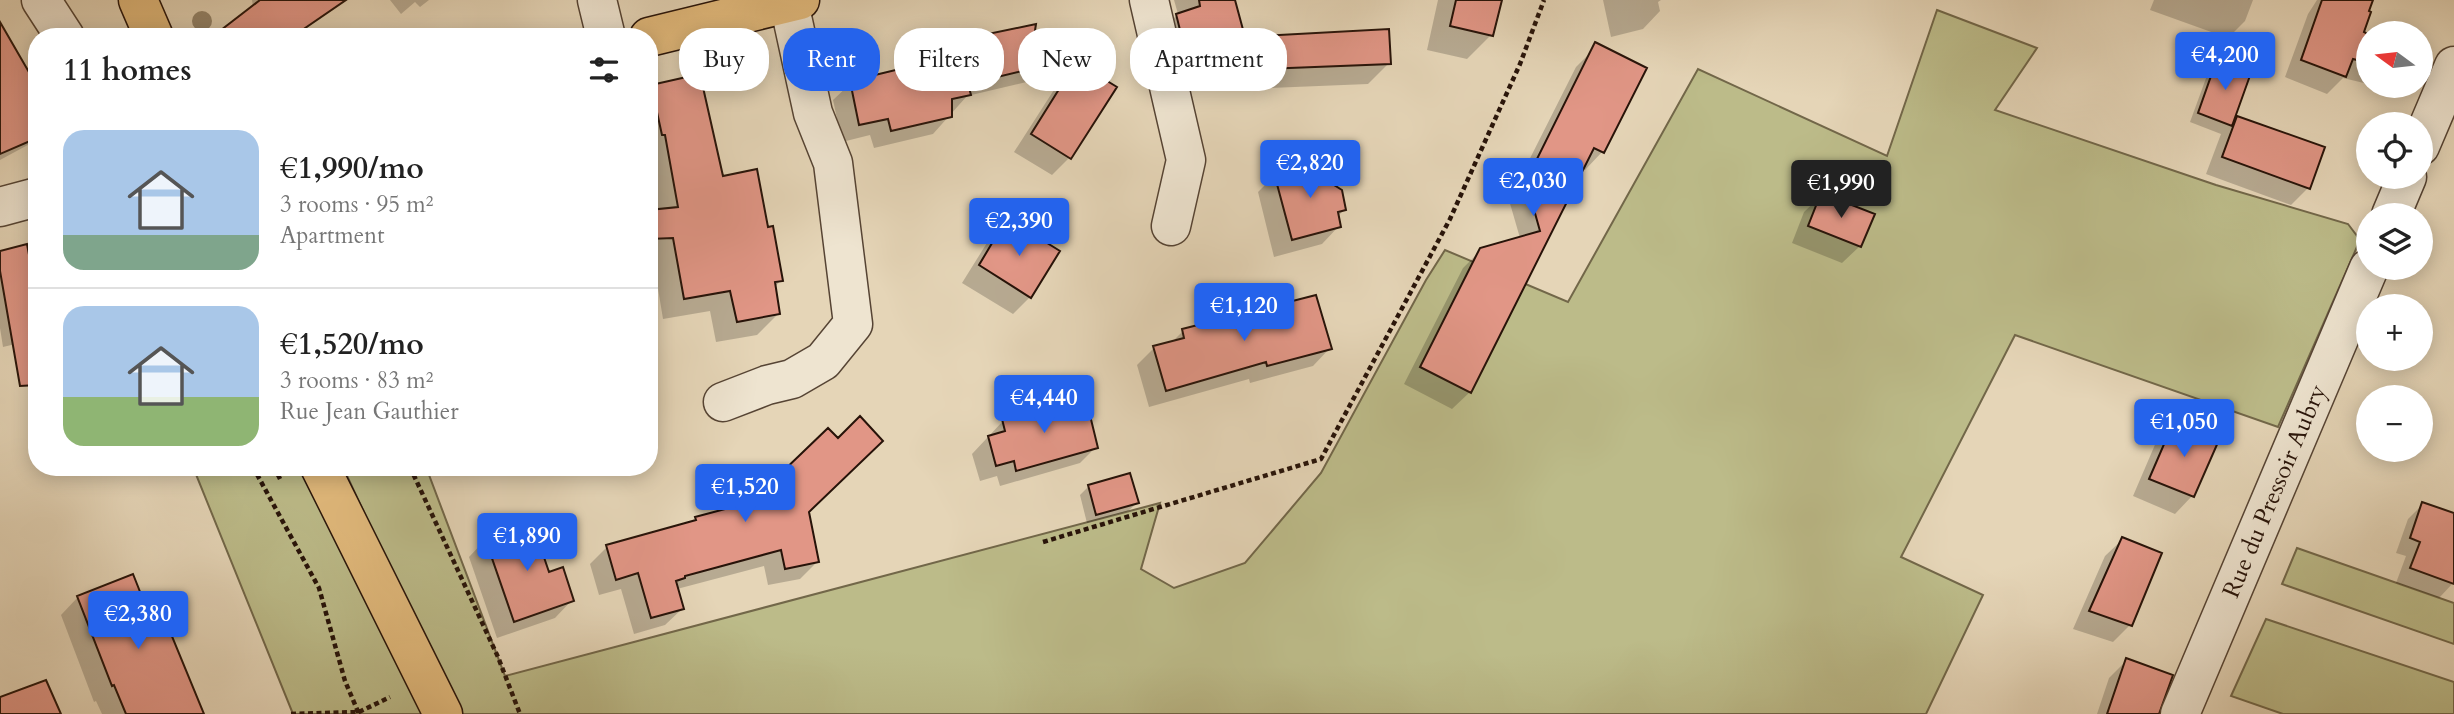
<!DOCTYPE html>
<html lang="en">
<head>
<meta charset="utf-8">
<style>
	body { margin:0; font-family:Cardo,serif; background:#f6f6f6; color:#222; height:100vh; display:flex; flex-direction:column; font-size:26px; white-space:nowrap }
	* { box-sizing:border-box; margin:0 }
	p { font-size:23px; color:#767676 }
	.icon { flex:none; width:38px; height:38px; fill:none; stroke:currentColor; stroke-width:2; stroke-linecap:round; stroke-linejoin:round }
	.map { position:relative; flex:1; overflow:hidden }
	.side { position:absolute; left:28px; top:28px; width:630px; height:448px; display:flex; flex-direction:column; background:#fff; border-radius:28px; box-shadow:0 4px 18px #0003 }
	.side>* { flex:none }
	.guide { position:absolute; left:679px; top:28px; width:665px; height:63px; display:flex; gap:14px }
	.needle { width:46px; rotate:285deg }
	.fabs { position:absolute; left:2356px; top:21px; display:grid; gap:14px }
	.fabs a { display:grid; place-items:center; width:77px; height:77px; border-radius:50%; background:#fff; box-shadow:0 4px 18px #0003; font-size:35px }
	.price { position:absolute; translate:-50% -60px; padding:0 16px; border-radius:7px; background:#2563eb; color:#fff; font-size:23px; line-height:46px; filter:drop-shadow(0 2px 4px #0008) }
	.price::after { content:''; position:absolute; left:50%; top:42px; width:21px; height:16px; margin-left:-10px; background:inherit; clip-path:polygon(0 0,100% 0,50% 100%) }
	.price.on { background:#222; color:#fff }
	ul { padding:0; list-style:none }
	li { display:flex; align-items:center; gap:21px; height:175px; padding:0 35px }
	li+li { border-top:2px solid #e0e0e0 }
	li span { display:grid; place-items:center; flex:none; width:196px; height:140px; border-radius:21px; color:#555 }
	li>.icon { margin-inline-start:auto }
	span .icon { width:84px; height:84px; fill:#fffc; stroke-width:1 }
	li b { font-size:30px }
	h2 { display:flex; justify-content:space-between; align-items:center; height:84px; padding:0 35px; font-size:30px }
	.pill { padding:0 24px; border-radius:28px; background:#fff; box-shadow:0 4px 18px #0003; font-size:24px; line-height:63px }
	.pill.on { background:#2563eb; color:#fff }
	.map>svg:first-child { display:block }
	.green { fill:#bcbb89; stroke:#726749; stroke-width:2 }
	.shadow { fill:#0003 }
	.building { fill:#e19686; stroke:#271309; stroke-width:2 }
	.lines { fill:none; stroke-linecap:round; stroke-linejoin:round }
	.minor-casing { stroke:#564434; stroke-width:41 }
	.major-casing { stroke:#271309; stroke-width:41 }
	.path { stroke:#271309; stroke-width:4.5; stroke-dasharray:5 3.5; stroke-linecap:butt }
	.minor { stroke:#eee4d0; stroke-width:38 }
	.major { stroke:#e2ba7c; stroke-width:38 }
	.tree { fill:#95866c }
	.labels { text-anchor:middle; stroke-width:6; stroke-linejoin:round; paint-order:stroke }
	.street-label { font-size:24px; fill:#271309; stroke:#eee4d0 }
</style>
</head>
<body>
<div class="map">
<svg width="2454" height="714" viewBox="0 0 2454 714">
	<rect width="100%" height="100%" fill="#e5d5b7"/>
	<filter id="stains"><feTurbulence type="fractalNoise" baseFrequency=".00286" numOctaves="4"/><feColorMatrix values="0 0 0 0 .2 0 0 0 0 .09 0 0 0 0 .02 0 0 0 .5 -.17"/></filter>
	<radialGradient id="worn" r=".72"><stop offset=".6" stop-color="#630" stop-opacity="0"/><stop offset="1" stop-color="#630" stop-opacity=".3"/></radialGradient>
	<path class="green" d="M1937 10 2037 48 1995 110 2216 185 2348 224 2360 240 2278 427 2015 335 1901 557 1983 595 1926 714H457L343 467H426L505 676 1160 503 1141 569 1174 588 1245 563 1321 473 1426 280 1445 250 1568 302 1698 69 1887 156Z
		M193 467H306L422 714H293Z
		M2297 548 2454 603V644L2282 584Z
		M2266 619 2454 682V714H2283L2231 696Z"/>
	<path class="shadow" d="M252 0H317L326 11 297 37H215L253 7Z
		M390 0H429L420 7 415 2 401 14Z
		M1174 0H1233L1244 39 1388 64 1368 84 1197 91 1195 83 1169 89 1157 35 1178 14Z
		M1438 0H1500L1491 35 1467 59 1427 50Z
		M1603 0H1661L1658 2 1660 11 1643 29 1611 37Z
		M2154 0H2253L2245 21 2228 38 2150 10Z
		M2317 0H2371L2362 33 2368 36V84L2343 78 2327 94 2285 77 2308 14Z
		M1032 37 1069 60 1052 76 967 96 933 134 874 148 870 135 842 142 833 100 851 83 943 59 960 42Z
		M1594 49 1644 69 1602 152 1585 170 1582 168 1470 392 1452 409 1404 384 1463 268 1481 250 1520 238 1509 200 1576 67Z
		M0 52 31 80 36 78 37 80V140L0 160Z
		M2420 58 2424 59 2420 71Z
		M2217 61 2250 71 2230 126 2238 118 2308 188 2291 205 2206 174 2221 134 2190 122 2209 70Z
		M1076 64 1115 88 1069 158 1052 175 1014 152 1059 82Z
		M2372 86H2409L2401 93Z
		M651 87 722 178 767 229 781 280 774 288 778 314 757 335 716 342 710 311 663 319 653 258H649V211H654L649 184V89Z
		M1275 175 1329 184 1345 209 1337 217 1339 226 1322 244 1274 257 1258 192Z
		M1822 195 1860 246 1842 263 1792 243 1804 212Z
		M1007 220 1030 297 1013 314 962 283 990 238Z
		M0 253 32 340 3 347 0 328Z
		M1183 331 1330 348 1313 366 1250 383 1249 379 1149 407 1137 365 1154 348 1170 344Z
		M1024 408 1060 411 1096 447 1080 463 1000 486 997 476 980 481 972 454 1003 421 1014 418Z
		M2174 423 2216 441 2192 496 2175 514 2133 496 2157 440Z
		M828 431 807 512 817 562 800 579 768 585 764 566 677 589 683 608 665 625 634 634 621 589 599 595 590 564 607 547 693 523 696 519 768 500 763 494Z
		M1089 486 1137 503 1128 511 1087 523 1080 495Z
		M2423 504 2454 514V582L2439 598 2396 583 2406 556 2396 553 2408 519Z
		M486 539 548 574 572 600 555 618 497 638 469 557Z
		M2123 539 2130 625 2113 642 2073 629 2105 556Z
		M78 597 149 619 202 714H102L96 701 94 702 61 615Z
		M2127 660 2157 714H2097L2109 678Z"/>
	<path class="building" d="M260 0H346L292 37H212Z
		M1199 0H1235L1245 37 1389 29 1391 64 1217 71 1215 64 1190 70 1176 14 1200 6Z
		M1456 0H1502L1493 36 1450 26Z
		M2322 0H2373L2369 11 2371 12 2364 32 2368 34V63L2353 59 2346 77 2301 60Z
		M0 22 37 86V138L0 154Z
		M1036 24 1034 37 1072 59 968 84 971 95 952 99V117L891 131 888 119 859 125 850 81 962 54 959 40Z
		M1595 42 1647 68 1604 153 1594 148 1471 393 1420 367 1480 248 1540 231 1526 181Z
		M2217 59 2252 70 2232 126 2198 113Z
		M1076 62 1117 87 1071 159 1031 134Z
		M700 74 723 176 757 169 768 227 773 226 783 281 775 282 780 314 737 322 730 291 684 299 673 238 649 239V210L678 207 665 135H662L651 85Z
		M2237 116 2325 147 2310 189 2222 157Z
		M1325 160 1331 183 1342 190 1346 210 1338 212 1341 227 1292 240 1274 173Z
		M1821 193 1875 214 1861 247 1808 226Z
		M1007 218 1060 251 1031 298 979 265Z
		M27 244 37 298V385L20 386 0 271V251Z
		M1316 295 1332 349 1267 366 1266 362 1166 391 1153 346 1184 338 1182 329Z
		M1058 397 1061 409 1087 403 1098 448 1016 471 1014 461 996 466 988 436 1005 431 1002 419 1024 413 1023 407Z
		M860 416 883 441 809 512 819 562 785 569 781 550 685 576V578L676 581 684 609 651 618 638 573 616 580 606 545 696 520 695 517 793 491 778 476 828 428 838 438Z
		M2174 421 2219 440 2194 497 2149 479Z
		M1130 473 1139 503 1096 515 1088 485Z
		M2422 502 2454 513V584L2410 568 2420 542 2410 538Z
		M532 522 549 572 563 567 574 601 514 622 485 538Z
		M2122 537 2162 553 2132 626 2089 611Z
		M133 574 150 617 162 612 204 714H126L114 685 112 686 77 596Z
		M2126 658 2173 675 2159 714H2107Z
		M46 680 61 714H0V697Z"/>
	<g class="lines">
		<defs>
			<path id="minor" d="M41 0 65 37
				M597 0 606 37
				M1149 0 1186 160 1171 226
				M2420 146 2454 66
				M0 207 37 197
				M2391 215 2407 177
				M723 402 767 385 792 379 823 361 853 324 833 163 813 113 789 3
				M2180 714 2369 268"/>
			<path id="major" d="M138 0 154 37
				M649 37 800 0
				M320 467 443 714"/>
		</defs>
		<use href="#minor" class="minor-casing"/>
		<use href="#major" class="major-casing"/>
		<path class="path" d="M253 467 319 588 345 681 359 714
			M274 467 281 481
			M410 467 498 657 520 714
			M1043 542 1321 459 1450 219 1520 64 1544 0
			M291 714 359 712 390 697"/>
		<use href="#minor" class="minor"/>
		<use href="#major" class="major"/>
	</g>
	<circle class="tree" cx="202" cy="21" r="10"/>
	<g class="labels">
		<g class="street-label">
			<text transform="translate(2274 491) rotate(-67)" y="8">Rue du Pressoir Aubry</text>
		</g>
	</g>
	<rect width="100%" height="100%" filter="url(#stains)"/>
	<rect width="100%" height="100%" fill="url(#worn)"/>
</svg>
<div class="fabs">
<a><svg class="needle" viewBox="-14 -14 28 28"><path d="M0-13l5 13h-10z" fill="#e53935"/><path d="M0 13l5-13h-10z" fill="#767676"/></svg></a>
<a><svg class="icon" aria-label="locate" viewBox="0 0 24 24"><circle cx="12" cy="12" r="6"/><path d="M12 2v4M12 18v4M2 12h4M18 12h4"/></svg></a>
<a><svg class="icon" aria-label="layers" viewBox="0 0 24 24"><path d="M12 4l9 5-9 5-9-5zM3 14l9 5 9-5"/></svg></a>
<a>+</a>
<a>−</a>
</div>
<b class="price" style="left:2225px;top:92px">€4,200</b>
<b class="price" style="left:1310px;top:200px">€2,820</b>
<b class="price" style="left:1533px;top:218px">€2,030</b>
<b class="price on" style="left:1841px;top:220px">€1,990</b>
<b class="price" style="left:1019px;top:258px">€2,390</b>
<b class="price" style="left:1244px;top:343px">€1,120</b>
<b class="price" style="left:1044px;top:435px">€4,440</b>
<b class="price" style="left:2184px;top:459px">€1,050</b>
<b class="price" style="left:745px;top:524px">€1,520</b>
<b class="price" style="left:527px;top:573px">€1,890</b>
<b class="price" style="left:138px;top:651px">€2,380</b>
<div class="guide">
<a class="pill">Buy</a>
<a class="pill on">Rent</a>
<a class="pill">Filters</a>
<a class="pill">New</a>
<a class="pill">Apartment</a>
</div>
<section class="side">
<h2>11 homes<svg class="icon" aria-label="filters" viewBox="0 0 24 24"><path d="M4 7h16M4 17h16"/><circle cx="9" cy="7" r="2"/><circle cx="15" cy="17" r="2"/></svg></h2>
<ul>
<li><span style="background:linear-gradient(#a9c7e8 75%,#7fa58c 0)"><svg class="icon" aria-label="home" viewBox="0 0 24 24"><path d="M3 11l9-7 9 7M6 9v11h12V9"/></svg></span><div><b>€1,990/mo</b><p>3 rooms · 95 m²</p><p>Apartment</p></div></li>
<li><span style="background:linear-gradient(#a9c7e8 65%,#8fb573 0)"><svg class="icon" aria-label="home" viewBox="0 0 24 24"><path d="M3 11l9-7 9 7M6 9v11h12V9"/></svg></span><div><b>€1,520/mo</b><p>3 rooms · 83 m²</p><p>Rue Jean Gauthier</p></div></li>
</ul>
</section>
</div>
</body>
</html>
